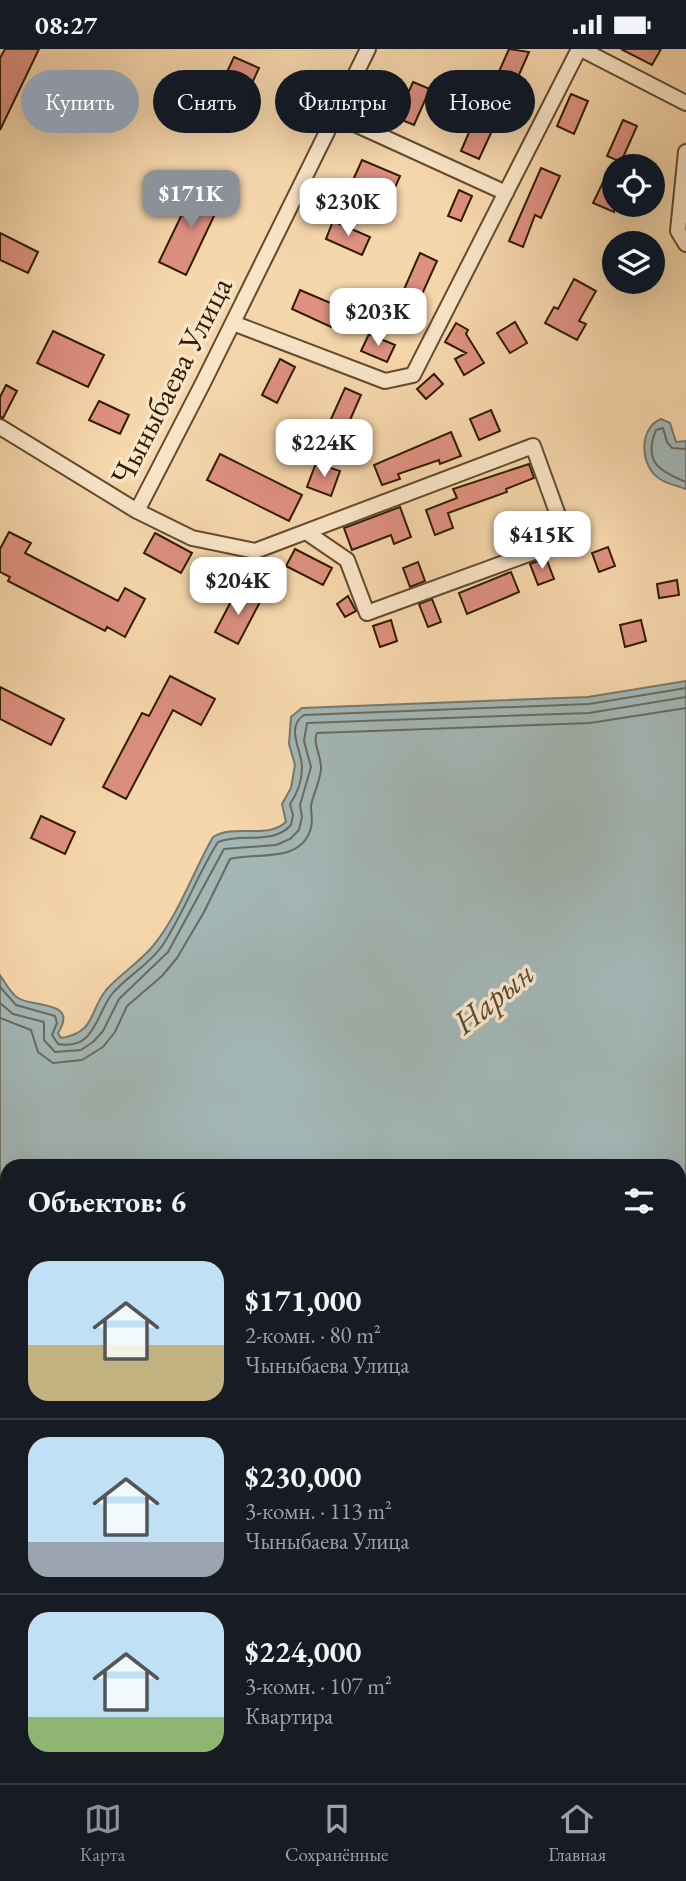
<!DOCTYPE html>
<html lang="ru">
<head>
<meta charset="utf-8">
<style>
	body { margin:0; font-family:"EB Garamond",serif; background:#20242c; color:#f1f3f6; height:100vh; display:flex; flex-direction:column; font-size:26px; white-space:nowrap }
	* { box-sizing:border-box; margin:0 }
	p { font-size:23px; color:#9ea1a6 }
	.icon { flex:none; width:38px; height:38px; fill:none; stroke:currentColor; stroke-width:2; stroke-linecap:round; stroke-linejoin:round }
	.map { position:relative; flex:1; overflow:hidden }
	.side { position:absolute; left:0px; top:1110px; width:686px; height:625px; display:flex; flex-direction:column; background:#171b24; border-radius:21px 21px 0 0; box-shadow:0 7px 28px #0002 }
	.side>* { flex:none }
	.hud { position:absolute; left:21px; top:21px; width:644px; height:63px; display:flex; gap:14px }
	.tools { position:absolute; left:602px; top:105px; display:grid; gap:14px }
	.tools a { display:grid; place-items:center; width:63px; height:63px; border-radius:50%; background:#171b24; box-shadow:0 7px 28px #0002; font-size:35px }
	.price { position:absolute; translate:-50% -60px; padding:0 16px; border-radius:14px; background:#fff; color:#222; font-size:23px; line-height:46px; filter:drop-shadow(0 2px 4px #0008) }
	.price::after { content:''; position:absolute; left:50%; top:42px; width:21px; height:16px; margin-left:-10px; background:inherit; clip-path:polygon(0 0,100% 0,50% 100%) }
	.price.selected { background:#8c9099; color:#fff }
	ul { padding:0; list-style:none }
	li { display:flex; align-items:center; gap:21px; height:175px; padding:0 28px }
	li+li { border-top:2px solid #363941 }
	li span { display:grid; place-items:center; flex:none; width:196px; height:140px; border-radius:21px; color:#555 }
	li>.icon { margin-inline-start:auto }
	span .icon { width:84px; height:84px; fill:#fffc; stroke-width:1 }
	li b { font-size:30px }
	h2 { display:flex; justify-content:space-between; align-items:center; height:84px; padding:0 28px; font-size:30px }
	.tag { padding:0 24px; border-radius:32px; background:#171b24; box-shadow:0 7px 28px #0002; font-size:24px; line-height:63px }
	.tag.selected { background:#8c9099; color:#fff }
	.status { display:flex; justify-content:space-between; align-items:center; height:49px; padding:0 35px; background:#171b24; direction:ltr }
	.status svg { height:19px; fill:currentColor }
	.menu { display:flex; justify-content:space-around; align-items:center; height:98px; border-top:2px solid #363941; background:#171b24; font-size:19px; color:#9ea1a6 }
	.menu a { display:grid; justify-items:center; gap:4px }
	.menu .selected { color:#8c9099 }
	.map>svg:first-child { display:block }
	.water { fill:#a2b6b5; stroke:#75796d; stroke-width:2 }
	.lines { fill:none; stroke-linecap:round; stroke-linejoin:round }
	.shore { stroke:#6a6a5a; stroke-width:2 }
	.building { fill:#de9081; stroke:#311d00; stroke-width:2 }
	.minor-casing { stroke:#624b2b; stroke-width:18 }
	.minor { stroke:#f9e4c8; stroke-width:14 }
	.labels { text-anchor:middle; stroke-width:7; stroke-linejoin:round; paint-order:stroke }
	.street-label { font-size:32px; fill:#311d00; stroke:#f9e4c8 }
	.water-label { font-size:33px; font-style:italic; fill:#534b36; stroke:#f9e4c8 }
</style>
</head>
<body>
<div class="status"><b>08:27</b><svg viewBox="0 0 49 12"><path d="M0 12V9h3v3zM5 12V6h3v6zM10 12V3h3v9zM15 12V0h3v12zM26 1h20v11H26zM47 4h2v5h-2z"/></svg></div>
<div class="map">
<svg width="686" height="1734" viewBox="0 0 686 1734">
	<rect width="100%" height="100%" fill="#f6d6ab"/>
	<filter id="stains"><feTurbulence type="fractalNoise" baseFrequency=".00286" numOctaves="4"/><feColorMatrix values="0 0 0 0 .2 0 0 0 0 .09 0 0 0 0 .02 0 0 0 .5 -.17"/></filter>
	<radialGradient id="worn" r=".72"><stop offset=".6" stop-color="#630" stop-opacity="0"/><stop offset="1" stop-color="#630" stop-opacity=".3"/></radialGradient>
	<path class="water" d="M661 370 670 374 676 393 686 392V440C678 437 667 435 660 430 640 418 638 379 661 370Z
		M686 632V1221C677 1229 678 1241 686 1251V1376L679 1377V1116H7V1727H472L469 1734H0V926C5 933 10 944 18 949 34 959 79 951 58 984L61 989C95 984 89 963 106 941 120 925 139 914 153 897 179 865 193 823 213 788 235 774 266 791 286 773L282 755 291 739 295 716 289 695 291 668 302 659 588 648Z"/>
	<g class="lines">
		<path class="shore" d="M686 400 672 399 667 393 663 379 656 381C643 413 659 422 686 433
			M0 938 16 956 55 967 57 974 52 986 58 995C95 1002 96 965 112 945 127 927 148 917 162 897 184 864 197 826 218 793 242 783 272 797 291 776L293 766 290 755C297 745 302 731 302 718 302 702 285 678 304 666L589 655 686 639
			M0 954 13 965 44 973V991L55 1003 81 1001 93 993 103 982 119 950 168 903 224 800 276 796 290 790 299 781 302 768 300 756 311 718 304 692 307 674 589 664 686 648
			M0 969 31 981 38 1003 53 1014 82 1011 103 998 115 983 127 957 162 927 177 909 204 863 230 810C257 803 301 815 311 779 313 771 311 764 311 757 313 745 320 733 321 720 322 708 312 694 317 684L590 674 686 659"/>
	</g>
	<path class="building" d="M5 0H39L0 81V9Z
		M509 0 529 3 511 44 493 36Z
		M621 0H661L652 16Z
		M234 8 259 19 238 65 228 60 221 77 169 53 181 26 218 42Z
		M413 33 430 40 414 76 397 69Z
		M571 45 588 52 574 85 557 77Z
		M478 62 497 71 479 110 461 102Z
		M623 71 637 77 621 113 607 107Z
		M362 111 400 127 391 148 353 131Z
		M541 119 560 127 541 169 535 166 523 198 509 192Z
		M604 131 614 136V163L593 154Z
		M196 136 223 148 186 226 159 213Z
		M459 141 472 147 461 172 448 167Z
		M333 172 370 188 362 206 326 190Z
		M0 184 38 203 28 224 0 211Z
		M420 204 437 212 419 252 402 245Z
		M574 230 596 242 579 272 586 275 577 291 545 274 554 258 558 260Z
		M300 241 340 258 331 278 292 260Z
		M515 273 527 294 510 304 497 284Z
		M456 274 468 281 466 285 484 314 464 326 455 310 466 304 445 293Z
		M53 282 104 306 88 338 37 314Z
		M369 285 395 296 387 313 361 302Z
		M280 310 295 318 277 354 262 346Z
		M434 325 443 335 426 350 417 340Z
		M6 336 17 342 3 369 0 368V348Z
		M345 339 361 346 343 387 327 379Z
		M99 352 129 366 120 385 89 371Z
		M491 361 500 382 479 391 470 370Z
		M451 383 461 407 440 415 439 411 398 425 400 430 382 436 374 416Z
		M220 405 302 446 289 472 207 431Z
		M316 414 340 422 331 447 307 438Z
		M529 415 534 429 506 440 507 443 448 464 453 479 435 486 426 461 457 449 453 440Z
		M400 458 411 488 394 495 391 486 352 501 344 479Z
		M9 483 31 494 25 504 118 552 125 539 145 550 125 588 107 578 105 582 8 532 10 528 0 523V500Z
		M155 484 192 504 181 524 144 504Z
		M608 498 615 517 599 523 592 504Z
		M295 500 332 519 323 536 286 517Z
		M546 509 554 530 538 536 530 515Z
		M418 513 425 532 410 538 403 519Z
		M511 523 519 543 467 565 459 544Z
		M677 531 679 546 659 549 657 535Z
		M237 541 260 553 238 595 215 583Z
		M348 547 356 562 345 568 337 555Z
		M432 550 441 573 428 578 419 555Z
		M391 571 397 592 380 598 373 577Z
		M641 571 646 592 625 598 620 576Z
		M170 627 215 650 201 676 173 661 126 750 103 738 142 664 149 667Z
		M0 638 64 670 51 696 0 670Z
		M41 767 75 783 65 805 31 789Z"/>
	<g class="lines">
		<defs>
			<path id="minor" d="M581 0 686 54
				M335 66 506 144
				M686 103 678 182 686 195
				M233 274 385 332 413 326 579 0
				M0 378 137 462 192 489 255 502 533 397 567 491 367 564 347 511 306 483
				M137 462 203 334 368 0"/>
		</defs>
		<use href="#minor" class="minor-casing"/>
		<use href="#minor" class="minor"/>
	</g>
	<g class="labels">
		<g class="street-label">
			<text transform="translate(171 332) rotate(-63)" y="11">Чыныбаева Улица</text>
		</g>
		<g class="water-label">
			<text transform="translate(493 948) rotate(-39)" y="12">Нарын</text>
		</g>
	</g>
	<rect width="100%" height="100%" filter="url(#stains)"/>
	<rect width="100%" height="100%" fill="url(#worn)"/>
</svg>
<div class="tools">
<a><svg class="icon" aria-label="locate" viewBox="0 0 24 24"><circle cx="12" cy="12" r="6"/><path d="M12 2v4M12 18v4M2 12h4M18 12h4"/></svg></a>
<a><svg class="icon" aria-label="layers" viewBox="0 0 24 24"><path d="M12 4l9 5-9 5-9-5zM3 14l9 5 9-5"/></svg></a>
</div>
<b class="price selected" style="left:191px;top:181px">$171K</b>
<b class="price" style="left:348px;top:189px">$230K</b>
<b class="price" style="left:378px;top:299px">$203K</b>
<b class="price" style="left:324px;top:430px">$224K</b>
<b class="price" style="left:542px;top:522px">$415K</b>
<b class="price" style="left:238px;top:568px">$204K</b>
<div class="hud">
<a class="tag selected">Купить</a>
<a class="tag">Снять</a>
<a class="tag">Фильтры</a>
<a class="tag">Новое</a>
</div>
<section class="side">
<h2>Объектов: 6<svg class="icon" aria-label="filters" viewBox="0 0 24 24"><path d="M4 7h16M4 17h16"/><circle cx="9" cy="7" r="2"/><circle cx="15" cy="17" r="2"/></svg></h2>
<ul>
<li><span style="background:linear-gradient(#bfe0f5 60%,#c2b280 0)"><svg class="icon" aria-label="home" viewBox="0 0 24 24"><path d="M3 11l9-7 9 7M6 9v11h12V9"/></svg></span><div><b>$171,000</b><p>2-комн. · 80 m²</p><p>Чыныбаева Улица</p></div></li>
<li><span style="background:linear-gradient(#bfe0f5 75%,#9aa5b1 0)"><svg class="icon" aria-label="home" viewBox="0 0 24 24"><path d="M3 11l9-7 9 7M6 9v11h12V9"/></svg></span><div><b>$230,000</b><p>3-комн. · 113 m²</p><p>Чыныбаева Улица</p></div></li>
<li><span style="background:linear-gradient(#bfe0f5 75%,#8fb573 0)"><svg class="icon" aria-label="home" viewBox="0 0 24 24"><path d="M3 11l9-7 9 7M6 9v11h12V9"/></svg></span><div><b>$224,000</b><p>3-комн. · 107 m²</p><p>Квартира</p></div></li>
</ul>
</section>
</div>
<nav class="menu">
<a class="selected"><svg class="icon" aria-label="map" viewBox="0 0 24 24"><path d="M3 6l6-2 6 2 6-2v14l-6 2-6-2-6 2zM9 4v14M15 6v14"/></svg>Карта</a>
<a><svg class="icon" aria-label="saved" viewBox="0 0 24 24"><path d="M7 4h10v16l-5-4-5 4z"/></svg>Сохранённые</a>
<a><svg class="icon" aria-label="home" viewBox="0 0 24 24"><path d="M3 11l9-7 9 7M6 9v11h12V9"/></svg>Главная</a>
</nav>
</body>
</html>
